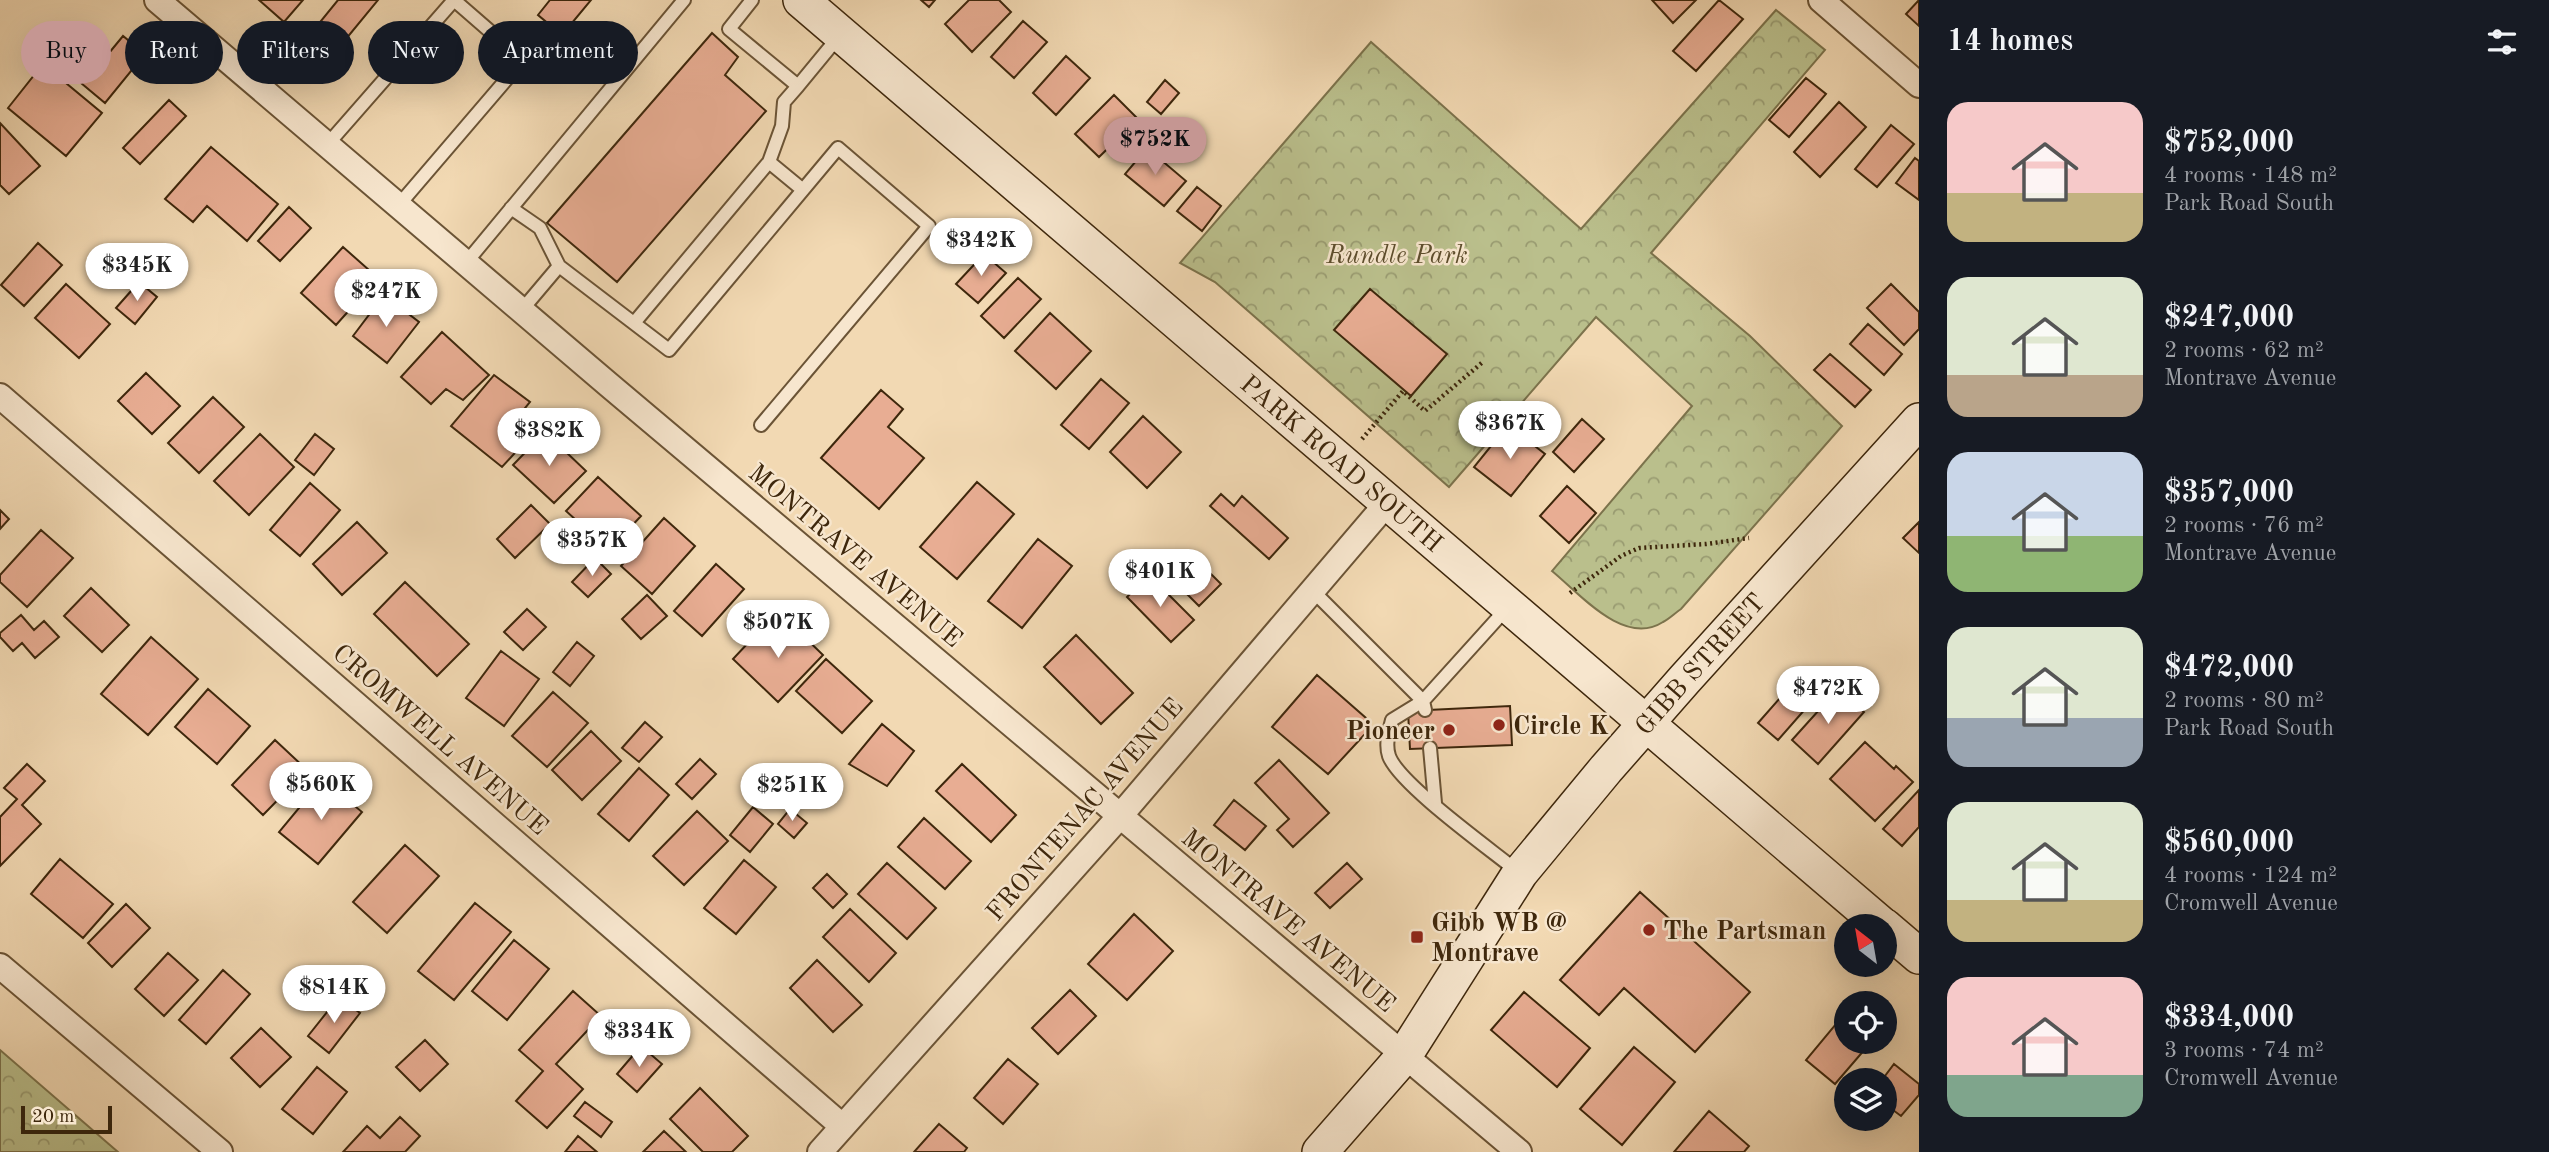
<!DOCTYPE html>
<html lang="en">
<head>
<meta charset="utf-8">
<style>
	body { margin:0; font-family:"Old Standard TT",serif; background:#242831; color:#f1f3f6; height:100vh; display:flex; flex-direction:column; font-size:26px; white-space:nowrap }
	* { box-sizing:border-box; margin:0 }
	p { font-size:23px; color:#9ea1a6 }
	.icon { flex:none; width:38px; height:38px; fill:none; stroke:currentColor; stroke-width:2; stroke-linecap:round; stroke-linejoin:round }
	.map { position:relative; flex:1; overflow:hidden }
	.side { display:flex; flex-direction:column; background:#171b24; width:630px }
	.side>* { flex:none }
	.hud { position:absolute; left:21px; top:21px; width:665px; height:63px; display:flex; gap:14px }
	.needle { width:46px; rotate:329deg }
	.buttons { position:absolute; left:1834px; top:914px; display:grid; gap:14px }
	.buttons a { display:grid; place-items:center; width:63px; height:63px; border-radius:50%; background:#171b24; box-shadow:0 7px 28px #0002; font-size:35px }
	.scale { position:absolute; left:21px; bottom:18px; width:91px; box-sizing:border-box; padding-left:7px; border:4px solid #3e270c; border-top:0; font-size:19px; line-height:24px; white-space:nowrap; color:#3e270c; -webkit-text-stroke:5px #f7e6ce; paint-order:stroke }
	.price { position:absolute; translate:-50% -60px; padding:0 16px; border-radius:24px; background:#fff; color:#222; font-size:23px; line-height:46px; filter:drop-shadow(0 2px 4px #0008) }
	.price::after { content:''; position:absolute; left:50%; top:42px; width:21px; height:16px; margin-left:-10px; background:inherit; clip-path:polygon(0 0,100% 0,50% 100%) }
	.price.current { background:#c59692; color:#111 }
	ul { padding:0; list-style:none }
	li { display:flex; align-items:center; gap:21px; height:175px; padding:0 28px }
	li span { display:grid; place-items:center; flex:none; width:196px; height:140px; border-radius:21px; color:#555 }
	li>.icon { margin-inline-start:auto }
	span .icon { width:84px; height:84px; fill:#fffc; stroke-width:1 }
	li b { font-size:30px }
	h2 { display:flex; justify-content:space-between; align-items:center; height:84px; padding:0 28px; font-size:30px }
	.chip { padding:0 24px; border-radius:32px; background:#171b24; box-shadow:0 7px 28px #0002; font-size:24px; line-height:63px }
	.chip.current { background:#c59692; color:#111 }
	main { display:flex; flex:1; min-height:0 }
	.map>svg:first-child { display:block }
	.park { fill:url(#park-crowns); stroke:#7c734c; stroke-width:2 }
	.building { fill:#e8ad93; stroke:#3e270c; stroke-width:2 }
	.lines { fill:none; stroke-linecap:round; stroke-linejoin:round }
	.service-casing { stroke:#6b5436; stroke-width:16 }
	.minor-casing { stroke:#6b5436; stroke-width:28 }
	.secondary-casing { stroke:#3e270c; stroke-width:38 }
	.path { stroke:#3e270c; stroke-width:4.5; stroke-dasharray:2 3.5; stroke-linecap:butt }
	.service { stroke:#f7e6ce; stroke-width:12 }
	.minor { stroke:#f7e6ce; stroke-width:24 }
	.secondary { stroke:#f7e6ce; stroke-width:35 }
	.poi-dot { fill:#8f2418; stroke:#f7e6ce; stroke-width:2.5 }
	.labels { text-anchor:middle; stroke-width:5; stroke-linejoin:round; paint-order:stroke }
	.park-label { font-size:26px; font-style:italic; fill:#5d4d2c; stroke:#f7e6ce }
	.street-label { font-size:26px; fill:#3e270c; stroke:#f7e6ce }
	.poi-label { font-size:26px; font-weight:bold; fill:#3e270c; stroke:#f7e6ce; text-anchor:start }
</style>
</head>
<body>
<main>
<div class="map">
<svg width="1919" height="1152" viewBox="0 0 1919 1152">
	<defs>
		<pattern id="park-crowns" width="20" height="18" patternUnits="userSpaceOnUse" patternTransform="scale(1.75)"><rect width="20" height="18" fill="#babf8c"/><path d="M2 6a3 3 0 1 1 6 0M12 15a3 3 0 1 1 6 0" fill="none" stroke="#999b71"/></pattern>
	</defs>
	<rect width="100%" height="100%" fill="#f2d9b3"/>
	<filter id="stains"><feTurbulence type="fractalNoise" baseFrequency=".00286" numOctaves="4"/><feColorMatrix values="0 0 0 0 .2 0 0 0 0 .09 0 0 0 0 .02 0 0 0 .5 -.17"/></filter>
	<radialGradient id="worn" r=".72"><stop offset=".6" stop-color="#630" stop-opacity="0"/><stop offset="1" stop-color="#630" stop-opacity=".3"/></radialGradient>
	<path class="park" d="M1776 10 1825 50 1651 253 1750 336 1842 426 1681 609C1675 613 1669 619 1663 622 1624 647 1580 594 1552 571L1692 406 1596 317 1449 487 1215 282 1180 263 1371 42 1581 229Z
		M0 1050 118 1152H0Z"/>
	<path class="building" d="M259 0H303L284 22Z
		M338 0H378L327 62 303 43Z
		M550 0H591L562 35 538 15Z
		M921 0H935L929 7Z
		M969 0H999L1011 12 972 52 945 24Z
		M1652 0H1696L1673 23Z
		M1719 0 1743 19 1696 71 1673 51Z
		M1919 0V26L1906 14Z
		M1023 21 1047 42 1014 78 991 57Z
		M78 27 109 53 123 36 145 54 105 103 51 58Z
		M712 33 738 57 725 75 766 111 617 282 547 223Z
		M1066 56 1090 78 1056 115 1033 93Z
		M43 64 102 113 66 156 8 108Z
		M1806 78 1826 94 1789 137 1769 120Z
		M1165 80 1179 93 1161 114 1147 102Z
		M1114 95 1138 119 1099 157 1075 134Z
		M169 100 186 116 140 164 123 148Z
		M1839 102 1866 127 1820 177 1794 152Z
		M0 123 40 166 9 194 0 185Z
		M1891 125 1914 144 1877 187 1855 169Z
		M211 147 278 204 247 241 207 206 193 222 165 199Z
		M1147 148 1186 181 1164 206 1125 174Z
		M1915 158 1919 161V200L1896 183Z
		M1197 187 1221 206 1202 231 1177 211Z
		M289 207 311 228 280 261 258 241Z
		M38 243 62 265 24 306 1 285Z
		M343 247 378 278 336 325 301 293Z
		M984 254 1006 273 978 303 956 284Z
		M1018 278 1041 299 1004 338 981 316Z
		M139 282 157 297 135 324 116 308Z
		M66 284 110 324 79 358 35 318Z
		M1891 284 1919 312V329L1904 345 1867 308Z
		M1370 289 1447 354 1411 396 1334 330Z
		M384 295 419 322 387 363 353 336Z
		M1050 313 1091 351 1056 389 1015 351Z
		M1868 324 1902 354 1884 375 1850 344Z
		M442 332 489 375 463 400 446 389 431 404 401 377Z
		M1830 354 1871 390 1855 407 1814 370Z
		M146 373 180 406 152 434 118 401Z
		M494 375 530 402 508 429 524 443 502 467 451 426Z
		M1101 379 1129 403 1089 449 1061 425Z
		M881 390 903 409 888 427 924 458 879 509 821 458Z
		M213 397 244 427 199 473 168 443Z
		M1143 416 1181 452 1147 488 1110 452Z
		M1582 419 1604 439 1574 472 1553 452Z
		M1508 425 1545 454 1511 496 1474 467Z
		M545 432 586 471 554 503 513 465Z
		M260 434 294 467 249 515 214 481Z
		M315 434 334 449 314 475 295 460Z
		M598 477 641 516 609 550 566 511Z
		M977 482 1014 514 957 579 920 547Z
		M310 483 340 510 300 556 270 530Z
		M1567 486 1596 513 1569 543 1540 516Z
		M1221 494 1234 506 1242 496 1288 538 1269 559 1210 506Z
		M531 505 550 524 515 558 497 539Z
		M0 510 9 519 0 529Z
		M664 518 695 546 652 594 621 566Z
		M357 522 387 553 342 595 313 564Z
		M1919 522V553L1903 538Z
		M41 530 73 558 27 607 0 582V575Z
		M1038 539 1072 566 1022 628 988 601Z
		M1189 552 1221 584 1199 606 1167 574Z
		M595 558 611 574 588 597 572 582Z
		M716 564 744 589 702 636 674 611Z
		M1149 575 1194 620 1171 642 1127 597Z
		M405 582 469 644 437 676 374 614Z
		M91 588 129 625 102 652 64 616Z
		M647 595 667 616 641 639 622 619Z
		M527 609 546 627 523 650 504 632Z
		M21 615 34 630 44 621 59 637 35 658 22 643 13 651 0 637V633Z
		M791 624 823 655 778 702 733 659 764 626 777 639Z
		M1076 635 1133 693 1101 724 1044 667Z
		M151 637 198 679 148 735 101 694Z
		M577 642 594 656 570 686 553 672Z
		M501 651 539 679 504 726 466 698Z
		M826 659 872 701 842 733 796 691Z
		M1801 674 1821 691 1778 740 1758 723Z
		M1317 675 1366 718 1365 734 1328 774 1272 727Z
		M208 689 250 726 217 764 175 727Z
		M1838 689 1864 712 1818 764 1792 740Z
		M553 692 588 723 547 767 512 736Z
		M1510 706 1512 745 1410 749 1408 711Z
		M645 722 662 737 639 762 622 748Z
		M882 724 914 751 887 786 849 764Z
		M591 731 621 761 582 800 552 770Z
		M275 740 307 770 263 815 232 785Z
		M1865 742 1894 769 1896 766 1913 782 1875 821 1830 779Z
		M700 759 716 774 692 799 676 784Z
		M1279 760 1329 813 1293 847 1277 830 1289 819 1255 783Z
		M27 764 45 781 22 805 41 824 0 866V817L17 799 4 788Z
		M962 764 1016 815 991 842 936 791Z
		M639 768 669 795 629 841 598 814Z
		M323 779 362 812 318 864 279 832Z
		M1919 790V827L1902 846 1883 829Z
		M1234 800 1266 826 1245 850 1214 825Z
		M753 807 773 824 750 852 730 835Z
		M790 809 807 823 794 838 778 824Z
		M697 811 728 841 684 885 653 856Z
		M924 818 971 861 945 889 898 847Z
		M405 845 439 876 387 933 353 902Z
		M60 859 113 904 83 938 31 894Z
		M744 860 776 887 736 934 704 908Z
		M887 863 936 908 907 939 858 894Z
		M1347 863 1362 879 1330 908 1315 893Z
		M827 874 847 894 833 908 813 888Z
		M1640 892 1750 992 1695 1052 1624 988 1599 1015 1560 980Z
		M475 903 511 932 454 1000 418 971Z
		M126 904 150 928 112 967 88 943Z
		M850 909 896 953 869 982 823 937Z
		M1134 914 1173 951 1127 1000 1088 964Z
		M514 940 549 969 507 1020 472 991Z
		M168 953 198 980 164 1016 135 989Z
		M817 960 862 1005 833 1032 790 988Z
		M223 970 250 994 206 1044 179 1020Z
		M1070 990 1096 1016 1058 1054 1032 1028Z
		M573 991 601 1016 556 1064 583 1089 547 1128 516 1101 543 1071 519 1050Z
		M1524 992 1590 1048 1557 1087 1491 1030Z
		M339 997 360 1013 329 1053 308 1036Z
		M1846 1012V1041H1872L1835 1084 1806 1060Z
		M261 1028 291 1057 260 1087 231 1058Z
		M425 1040 448 1064 420 1091 396 1067Z
		M641 1046 662 1064 637 1092 617 1074Z
		M1634 1047 1675 1082 1622 1145 1580 1109Z
		M1008 1059 1038 1084 1003 1124 974 1098Z
		M1894 1064 1919 1084V1095L1901 1116 1885 1104V1080H1882Z
		M317 1067 347 1092 313 1134 282 1109Z
		M700 1088 748 1136 732 1152H703L670 1119Z
		M585 1102 612 1122 601 1137 574 1116Z
		M1709 1111 1749 1146 1744 1152H1674Z
		M400 1117 420 1136 405 1152H343L367 1126 380 1138Z
		M939 1124 967 1148 964 1152H914Z
		M664 1131 686 1152H643Z
		M578 1136 597 1152H565Z"/>
	<g class="lines">
		<defs>
			<path id="service" d="M752 0 729 29 798 86 840 35
				M327 145 454 0 523 60 398 206
				M769 162 803 190
				M511 208 540 228 559 266
				M465 264 684 0
				M521 311 559 266 669 350 838 148 929 226 761 425
				M634 323 769 162 782 126 784 102 798 86
				M1312 590 1423 701 1507 608
				M1425 710 1423 701 1392 720C1389 732 1385 744 1389 756 1399 784 1490 849 1517 871
				M1430 748 1435 803"/>
			<path id="minor" d="M157 0 609 385 1519 1152
				M1821 0 1919 85
				M0 396 842 1126
				M0 966 220 1152
				M820 1152 1120 816 1388 502"/>
			<g id="secondary">
				<path id="s1" d="M801 0 1883 926"/>
				<path d="M1885 927 1919 956"/>
				<path id="s2" d="M1320 1152 1404 1056 1520 873 1606 769 1685 679 1919 421"/>
			</g>
		</defs>
		<use href="#service" class="service-casing"/>
		<use href="#minor" class="minor-casing"/>
		<use href="#secondary" class="secondary-casing"/>
		<path class="path" d="M1362 439 1403 391 1425 411 1484 361
			M1570 593 1621 556 1639 548 1706 544 1749 538"/>
		<use href="#service" class="service"/>
		<use href="#minor" class="minor"/>
		<use href="#secondary" class="secondary"/>
	</g>
	<g class="poi-dot">
		<circle cx="1499" cy="725" r="7"/>
		<circle cx="1449" cy="730" r="7"/>
		<circle cx="1649" cy="930" r="7"/>
		<rect x="1410" y="930" width="14" height="14" rx="3.5"/>
	</g>
	<g class="labels">
		<g class="park-label">
			<text x="1397" y="263">Rundle Park</text>
		</g>
		<g class="street-label">
			<text dy="9" stroke="none"><textPath href="#s1" startOffset="712">PARK ROAD SOUTH</textPath></text>
			<text transform="translate(856 555) rotate(40)" y="9">MONTRAVE AVENUE</text>
			<text dy="9" stroke="none"><textPath href="#s2" startOffset="620">GIBB STREET</textPath></text>
			<text transform="translate(441 739) rotate(41)" y="9">CROMWELL AVENUE</text>
			<text transform="translate(1084 809) rotate(-49)" y="9">FRONTENAC AVENUE</text>
			<text transform="translate(1289 920) rotate(40)" y="9">MONTRAVE AVENUE</text>
		</g>
		<g class="poi-label">
			<text x="1513" y="734">Circle K</text>
			<text x="1435" y="739" text-anchor="end">Pioneer</text>
			<text x="1431" y="931">Gibb WB @<tspan x="1431" dy="30">Montrave</tspan></text>
			<text x="1663" y="939">The Partsman</text>
		</g>
	</g>
	<rect width="100%" height="100%" filter="url(#stains)"/>
	<rect width="100%" height="100%" fill="url(#worn)"/>
</svg>
<div class="buttons">
<a><svg class="needle" viewBox="-14 -14 28 28"><path d="M0-13l5 13h-10z" fill="#e53935"/><path d="M0 13l5-13h-10z" fill="#9ea1a6"/></svg></a>
<a><svg class="icon" aria-label="locate" viewBox="0 0 24 24"><circle cx="12" cy="12" r="6"/><path d="M12 2v4M12 18v4M2 12h4M18 12h4"/></svg></a>
<a><svg class="icon" aria-label="layers" viewBox="0 0 24 24"><path d="M12 4l9 5-9 5-9-5zM3 14l9 5 9-5"/></svg></a>
</div>
<div class="scale">20 m</div>
<b class="price current" style="left:1155px;top:177px">$752K</b>
<b class="price" style="left:981px;top:278px">$342K</b>
<b class="price" style="left:137px;top:303px">$345K</b>
<b class="price" style="left:386px;top:329px">$247K</b>
<b class="price" style="left:1510px;top:461px">$367K</b>
<b class="price" style="left:549px;top:468px">$382K</b>
<b class="price" style="left:592px;top:578px">$357K</b>
<b class="price" style="left:1160px;top:609px">$401K</b>
<b class="price" style="left:778px;top:660px">$507K</b>
<b class="price" style="left:1828px;top:726px">$472K</b>
<b class="price" style="left:321px;top:822px">$560K</b>
<b class="price" style="left:792px;top:823px">$251K</b>
<b class="price" style="left:334px;top:1025px">$814K</b>
<b class="price" style="left:639px;top:1069px">$334K</b>
<div class="hud">
<a class="chip current">Buy</a>
<a class="chip">Rent</a>
<a class="chip">Filters</a>
<a class="chip">New</a>
<a class="chip">Apartment</a>
</div>
</div>
<section class="side">
<h2>14 homes<svg class="icon" aria-label="filters" viewBox="0 0 24 24"><path d="M4 7h16M4 17h16"/><circle cx="9" cy="7" r="2"/><circle cx="15" cy="17" r="2"/></svg></h2>
<ul>
<li><span style="background:linear-gradient(#f6c9c9 65%,#c2b280 0)"><svg class="icon" aria-label="home" viewBox="0 0 24 24"><path d="M3 11l9-7 9 7M6 9v11h12V9"/></svg></span><div><b>$752,000</b><p>4 rooms · 148 m²</p><p>Park Road South</p></div></li>
<li><span style="background:linear-gradient(#dfe7d0 70%,#b9a48a 0)"><svg class="icon" aria-label="home" viewBox="0 0 24 24"><path d="M3 11l9-7 9 7M6 9v11h12V9"/></svg></span><div><b>$247,000</b><p>2 rooms · 62 m²</p><p>Montrave Avenue</p></div></li>
<li><span style="background:linear-gradient(#c9d6e8 60%,#8fb573 0)"><svg class="icon" aria-label="home" viewBox="0 0 24 24"><path d="M3 11l9-7 9 7M6 9v11h12V9"/></svg></span><div><b>$357,000</b><p>2 rooms · 76 m²</p><p>Montrave Avenue</p></div></li>
<li><span style="background:linear-gradient(#dfe7d0 65%,#9aa5b1 0)"><svg class="icon" aria-label="home" viewBox="0 0 24 24"><path d="M3 11l9-7 9 7M6 9v11h12V9"/></svg></span><div><b>$472,000</b><p>2 rooms · 80 m²</p><p>Park Road South</p></div></li>
<li><span style="background:linear-gradient(#dfe7d0 70%,#c2b280 0)"><svg class="icon" aria-label="home" viewBox="0 0 24 24"><path d="M3 11l9-7 9 7M6 9v11h12V9"/></svg></span><div><b>$560,000</b><p>4 rooms · 124 m²</p><p>Cromwell Avenue</p></div></li>
<li><span style="background:linear-gradient(#f6c9c9 70%,#7fa58c 0)"><svg class="icon" aria-label="home" viewBox="0 0 24 24"><path d="M3 11l9-7 9 7M6 9v11h12V9"/></svg></span><div><b>$334,000</b><p>3 rooms · 74 m²</p><p>Cromwell Avenue</p></div></li>
</ul>
</section>
</main>
</body>
</html>
